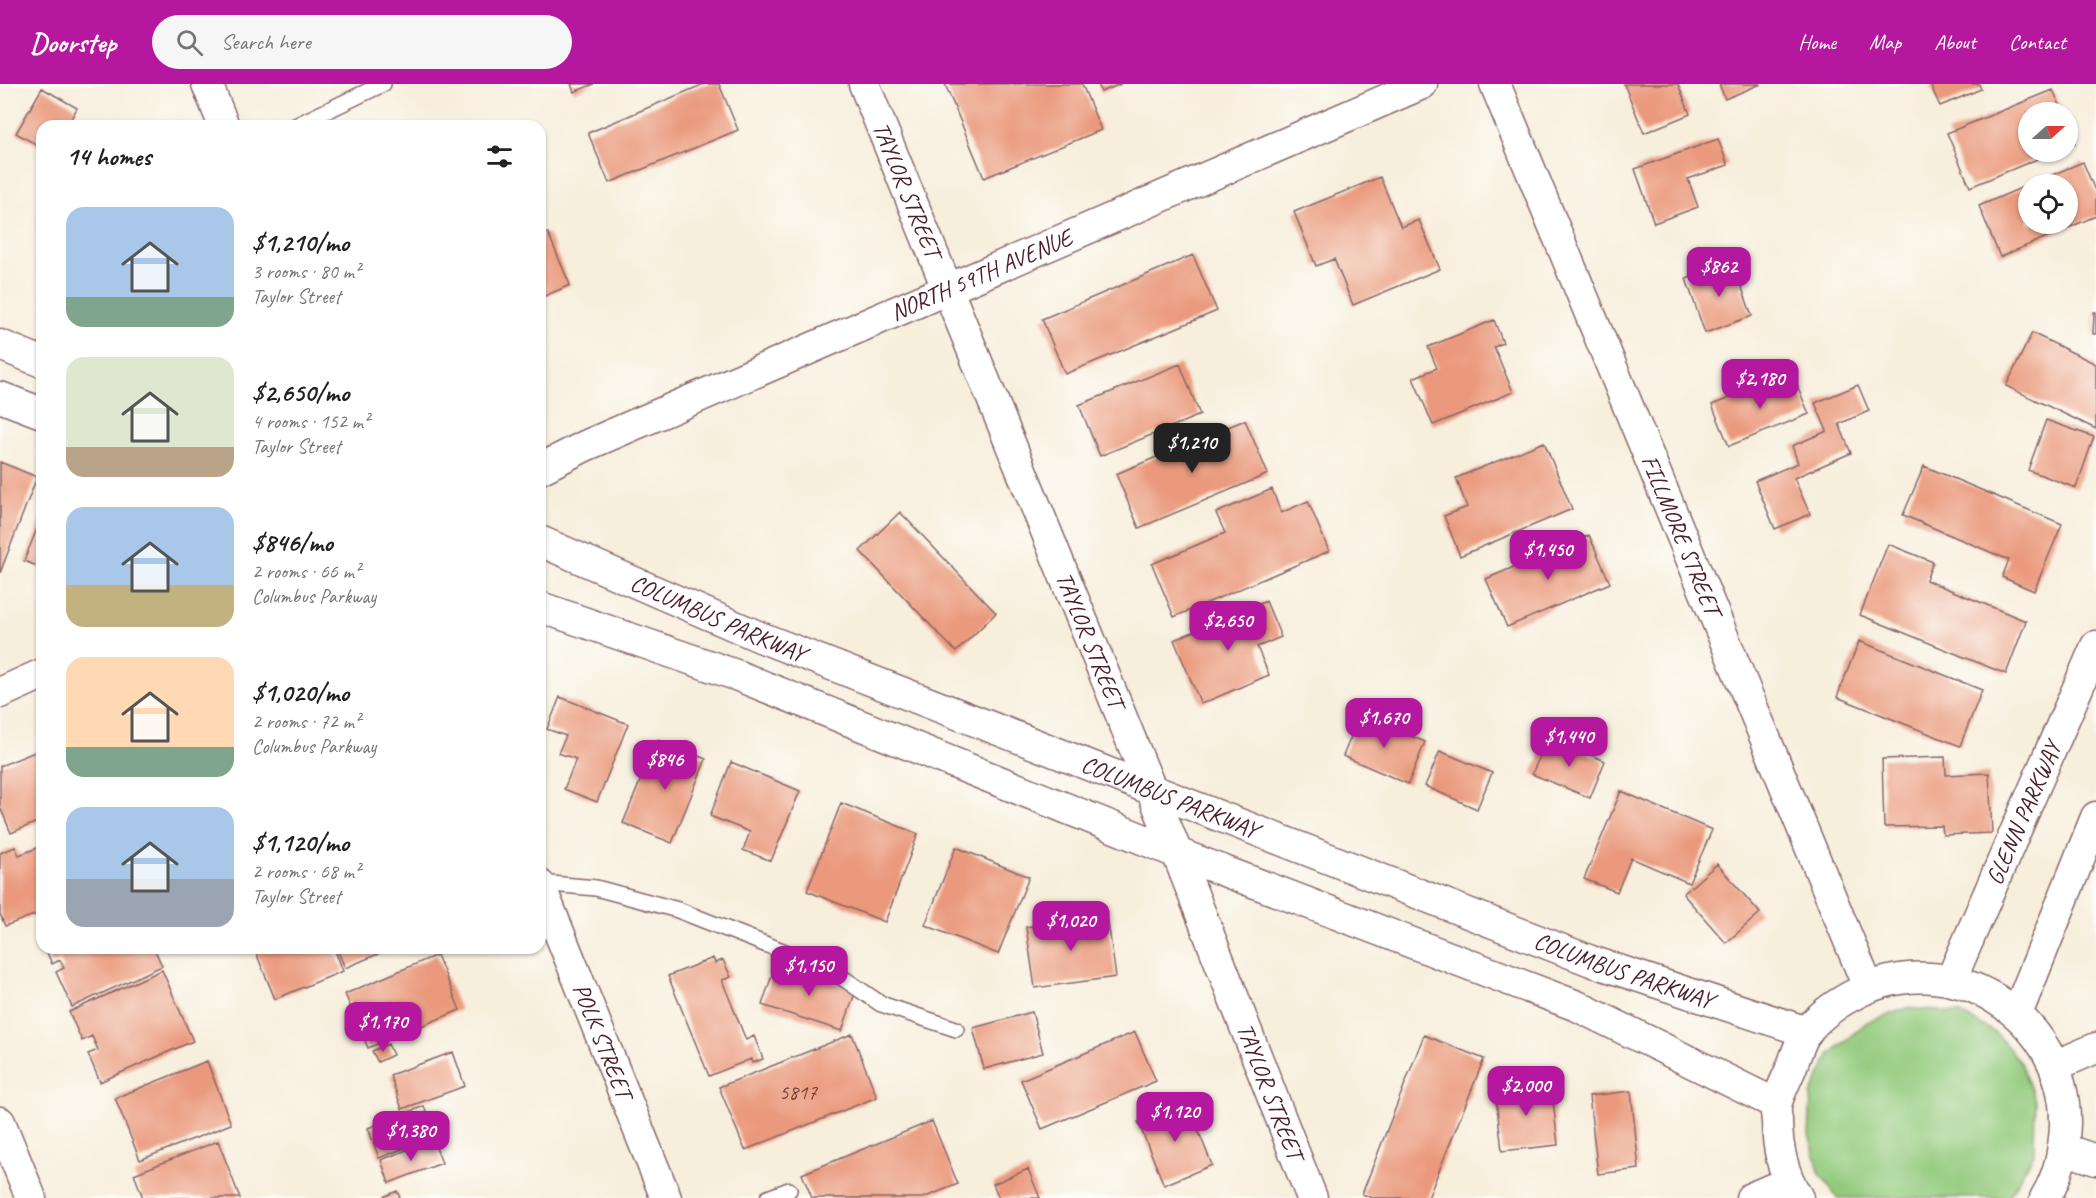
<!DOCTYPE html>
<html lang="en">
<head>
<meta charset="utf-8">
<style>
	body { margin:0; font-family:Caveat,sans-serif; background:#f6f6f6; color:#202124; height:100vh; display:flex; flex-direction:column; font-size:22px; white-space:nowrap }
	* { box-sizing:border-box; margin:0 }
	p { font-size:20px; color:#757577 }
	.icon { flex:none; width:33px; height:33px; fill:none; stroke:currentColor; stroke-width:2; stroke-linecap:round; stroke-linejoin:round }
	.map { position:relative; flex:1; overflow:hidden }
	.drawer { position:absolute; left:36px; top:36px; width:510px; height:834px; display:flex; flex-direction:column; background:#fff; border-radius:18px; box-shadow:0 2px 4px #0004 }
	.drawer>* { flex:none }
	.needle { width:39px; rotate:69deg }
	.controls { position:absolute; left:2018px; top:18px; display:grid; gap:12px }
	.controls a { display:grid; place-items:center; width:60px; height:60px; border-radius:50%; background:#fff; box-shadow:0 2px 4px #0004; font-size:30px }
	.price { position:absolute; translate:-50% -51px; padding:0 14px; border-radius:12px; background:#b5179e; color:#fff; font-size:20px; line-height:39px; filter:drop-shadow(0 2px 3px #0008) }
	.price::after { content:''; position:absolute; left:50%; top:36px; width:18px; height:14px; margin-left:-9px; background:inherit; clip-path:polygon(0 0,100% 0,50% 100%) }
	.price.active { background:#222; color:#fff }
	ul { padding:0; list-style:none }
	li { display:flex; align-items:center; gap:18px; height:150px; padding:0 30px }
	li span { display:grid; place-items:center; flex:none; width:168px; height:120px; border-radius:18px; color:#555 }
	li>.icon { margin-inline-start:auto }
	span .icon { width:72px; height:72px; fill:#fffc; stroke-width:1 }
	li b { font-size:26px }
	h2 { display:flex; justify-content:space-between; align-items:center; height:72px; padding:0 30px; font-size:26px }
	header { display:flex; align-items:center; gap:36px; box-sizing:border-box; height:84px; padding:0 30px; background:#b5179e; color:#fff }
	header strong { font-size:28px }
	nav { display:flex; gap:33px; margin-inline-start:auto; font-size:21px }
	.search { width:420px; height:54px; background:#f6f6f6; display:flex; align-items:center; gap:15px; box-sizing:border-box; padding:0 21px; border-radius:33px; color:#757577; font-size:22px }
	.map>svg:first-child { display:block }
	.green { fill:#93ca7d; stroke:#6e7454; stroke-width:1.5 }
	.building { fill:#ea997b }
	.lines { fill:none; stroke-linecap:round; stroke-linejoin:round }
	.service-casing { stroke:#876769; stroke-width:18 }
	.minor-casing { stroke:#876769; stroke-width:33 }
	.service { stroke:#fff; stroke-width:15 }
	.minor { stroke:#fff; stroke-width:30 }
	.labels { text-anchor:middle; stroke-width:6; stroke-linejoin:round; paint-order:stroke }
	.number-label { font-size:21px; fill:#723e3f }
	.street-label { font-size:24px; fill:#4a1f2b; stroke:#fdfcf7 }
</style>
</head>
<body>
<header>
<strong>Doorstep</strong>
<div class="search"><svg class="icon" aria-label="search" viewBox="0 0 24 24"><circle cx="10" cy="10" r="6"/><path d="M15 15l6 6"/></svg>Search here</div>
<nav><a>Home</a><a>Map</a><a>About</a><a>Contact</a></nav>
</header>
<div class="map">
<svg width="2096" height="1114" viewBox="0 0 2096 1114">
	<rect width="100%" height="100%" fill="#fdfcf7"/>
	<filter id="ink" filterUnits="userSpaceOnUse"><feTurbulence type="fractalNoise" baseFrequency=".0167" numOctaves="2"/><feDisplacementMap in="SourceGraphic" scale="12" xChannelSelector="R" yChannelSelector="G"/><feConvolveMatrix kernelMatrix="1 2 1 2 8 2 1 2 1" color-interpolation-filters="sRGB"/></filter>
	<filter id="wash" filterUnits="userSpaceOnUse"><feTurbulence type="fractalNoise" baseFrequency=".008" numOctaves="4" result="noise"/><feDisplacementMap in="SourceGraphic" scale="24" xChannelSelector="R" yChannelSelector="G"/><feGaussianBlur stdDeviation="1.35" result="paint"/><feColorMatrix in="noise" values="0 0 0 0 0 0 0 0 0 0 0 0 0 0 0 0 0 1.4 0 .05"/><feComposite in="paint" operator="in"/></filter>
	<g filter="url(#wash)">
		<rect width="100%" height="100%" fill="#f7eedc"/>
		<path class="green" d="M1907 924 1959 929 1996 949 2020 978 2035 1016 2034 1070 2008 1114H1837L1820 1090 1809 1051 1811 1011 1830 970 1867 938Z"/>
		<g id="blocks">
			<path class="building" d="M571 0H594L574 8Z
				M704 0H719L738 46 609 99 588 49Z
				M945 0H1082L1101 46 984 94Z
				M1098 0H1121L1101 8Z
				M1624 0H1678L1690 30 1644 49Z
				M1719 0H1761L1725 15Z
				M1930 0H1979L1981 5 1940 22Z
				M42 4 77 24 67 42H42V64L16 49Z
				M2053 6 2063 28H2028V68H2054L1970 103 1947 49Z
				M2067 39 2075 59 2067 62Z
				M1718 55 1728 81 1688 95 1698 123 1654 139 1635 85Z
				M2083 78 2096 109V132L2000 173 1979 122 2028 101V140H2067V100H2030Z
				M1380 93 1401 143 1419 136 1440 185 1353 221 1334 175 1316 182 1294 128Z
				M548 149 570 201 540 214V152Z
				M1193 171 1217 227 1065 290 1042 235Z
				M1733 179 1752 232 1705 249 1686 195Z
				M2094 228H2096V250H2093Z
				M1494 236 1503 259 1494 263 1513 308 1433 341 1413 294 1437 284 1428 263Z
				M2032 249 2096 280V345L2006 302Z
				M1180 280 1200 331 1100 372 1079 321Z
				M1792 289 1809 330 1729 362 1712 321Z
				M1858 301 1869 327 1839 340 1851 369 1794 394 1810 430 1775 445 1755 397 1798 379 1792 362 1827 347 1815 319Z
				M1245 336 1268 390 1139 444 1116 390Z
				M2046 336 2094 353 2076 404 2028 386Z
				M1544 358 1572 425 1460 472 1444 432 1467 423 1456 394Z
				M0 378 37 393 0 489Z
				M1924 382 2062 440 2034 507 2002 493 2009 476 1903 431Z
				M1272 405 1281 429 1308 417 1329 467 1174 533 1152 480 1225 449 1216 429Z
				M900 428 996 529 956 568 860 467Z
				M42 432V484L24 477Z
				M1589 451 1610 499 1507 543 1486 495Z
				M1888 460 1933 478 1926 496 2026 537 2006 590 1860 531Z
				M1266 517 1281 553 1257 563 1269 591 1201 620 1174 556Z
				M1859 557 1982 606 1960 662 1837 613Z
				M560 613 628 640 597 718 564 705 576 675 558 669 566 652 547 645Z
				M1360 631 1425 658 1408 700 1343 672Z
				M1548 653 1605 677 1590 714 1532 690Z
				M657 656 706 675 672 759 623 739Z
				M42 665V736L11 749 0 723V682Z
				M1440 667 1492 689 1477 725 1425 702Z
				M1945 673 1946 691 1989 689 1992 749 1943 751 1942 742 1884 743 1882 675Z
				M731 678 800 707 771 777 743 766 750 748 710 732Z
				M1621 707 1712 746 1689 799 1631 774 1617 808 1584 795Z
				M841 719 918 750 885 838 807 807Z
				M42 762V828L5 842 0 830V769L15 763 19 771Z
				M956 763 1029 793 998 870 925 841Z
				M1717 780 1760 829 1726 859 1683 810Z
				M1107 831 1116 893 1035 904 1026 843Z
				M45 864H154L162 882 72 923 56 888 64 884 60 876 52 880Z
				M254 864H334L343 887 275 915Z
				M339 864H376L378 870 345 884 337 865Z
				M437 871 460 926 368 964 345 910Z
				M713 874 715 879 723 876 731 893 722 896 746 956 754 952 763 975 752 979 751 975 709 992 668 892Z
				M776 879 856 906 842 947 762 921Z
				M162 886 193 957 100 998 88 970 98 966 92 952 82 957 69 928Z
				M1032 928 1043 969 984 985 973 944Z
				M1135 948 1156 997 1042 1045 1021 996Z
				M852 950 877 1013 745 1066 719 1003Z
				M1424 951 1484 975 1428 1114H1373L1362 1110Z
				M388 960 393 971 378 978 372 967Z
				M453 968 465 1002 402 1025 390 991Z
				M207 977 231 1040 140 1076 115 1014Z
				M1551 999 1558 1061 1502 1067 1495 1005Z
				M1631 1007 1639 1085 1598 1090 1589 1012Z
				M1187 1018 1212 1081 1164 1101 1138 1038Z
				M424 1022 436 1052 379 1074 368 1044Z
				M932 1037 958 1100 923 1114H812L802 1090Z
				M433 1056 442 1079 389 1099 381 1076Z
				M218 1057 240 1114H143L134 1090Z
				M1028 1085 1040 1114H999L993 1100Z
				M397 1107 400 1114H381Z"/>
		</g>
	</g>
	<g filter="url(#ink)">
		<use href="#blocks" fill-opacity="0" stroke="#876769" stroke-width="1.5"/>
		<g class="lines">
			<defs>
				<path id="service" d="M295 42 383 0
					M540 799 596 804 678 826 831 886 881 920 956 945
					M768 1114 789 1106"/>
				<g id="minor">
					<path d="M207 0 224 42"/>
					<path id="s1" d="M864 0 1177 769 1312 1114"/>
					<path id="s2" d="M1495 0 1868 903"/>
					<path d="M0 261 42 278"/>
					<path d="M0 313 42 329"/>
					<path id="s3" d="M540 385 585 362 1422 0"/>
					<path id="s4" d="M540 457 760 553 1591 877 1807 948"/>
					<path d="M540 523 736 591 1177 769 1577 922 1776 1020"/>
					<path d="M0 609 42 590"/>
					<path id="s5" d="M540 801 666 1114"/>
					<path id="s6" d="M1951 896 2096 562"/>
					<path d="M2017 930 2096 733"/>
					<path d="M2055 982 2096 964"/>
					<path d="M0 1038 31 1114"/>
					<path d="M2064 1065 2096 1076"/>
					<path d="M1751 1114 1788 1098"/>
					<path d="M1798 1114C1783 1090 1777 1065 1777 1036 1776 1031 1775 1024 1777 1018 1780 1008 1785 998 1789 989 1795 976 1799 958 1807 947 1819 932 1836 920 1853 911 1949 858 2067 932 2065 1040 2064 1065 2059 1092 2045 1114"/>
				</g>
			</defs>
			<use href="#service" class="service-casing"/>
			<use href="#minor" class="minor-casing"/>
			<use href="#service" class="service"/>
			<use href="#minor" class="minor"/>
		</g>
	</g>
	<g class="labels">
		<g class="number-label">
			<text x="798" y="1015">5817</text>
		</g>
		<g class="street-label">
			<text dy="8" stroke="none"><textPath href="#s1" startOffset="114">TAYLOR STREET</textPath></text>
			<text dy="8" stroke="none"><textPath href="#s3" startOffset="482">NORTH 59TH AVENUE</textPath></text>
			<text dy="8" stroke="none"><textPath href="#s2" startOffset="488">FILLMORE STREET</textPath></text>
			<text dy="8" stroke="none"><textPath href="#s4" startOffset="194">COLUMBUS PARKWAY</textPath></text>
			<text dy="8" stroke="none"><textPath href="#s1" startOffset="600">TAYLOR STREET</textPath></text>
			<text dy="8" stroke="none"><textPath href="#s4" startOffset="680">COLUMBUS PARKWAY</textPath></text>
			<text dy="8" stroke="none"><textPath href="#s6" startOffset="182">GLENN PARKWAY</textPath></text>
			<text dy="8" stroke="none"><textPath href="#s4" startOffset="1166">COLUMBUS PARKWAY</textPath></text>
			<text dy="8" stroke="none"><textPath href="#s5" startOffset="168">POLK STREET</textPath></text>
			<text dy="8" stroke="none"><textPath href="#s1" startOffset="1086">TAYLOR STREET</textPath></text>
		</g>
	</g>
</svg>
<div class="controls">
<a><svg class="needle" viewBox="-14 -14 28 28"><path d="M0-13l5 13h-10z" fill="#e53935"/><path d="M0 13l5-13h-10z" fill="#757577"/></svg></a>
<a><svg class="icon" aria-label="locate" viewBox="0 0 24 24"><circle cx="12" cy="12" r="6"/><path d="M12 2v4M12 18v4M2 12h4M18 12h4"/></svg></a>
</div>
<b class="price" style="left:1719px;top:214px">$862</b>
<b class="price" style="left:1760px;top:326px">$2,180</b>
<b class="price active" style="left:1192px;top:390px">$1,210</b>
<b class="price" style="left:1548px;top:497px">$1,450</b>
<b class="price" style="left:1228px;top:568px">$2,650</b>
<b class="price" style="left:1384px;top:665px">$1,670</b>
<b class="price" style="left:1569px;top:684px">$1,440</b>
<b class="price" style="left:665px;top:707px">$846</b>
<b class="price" style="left:1071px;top:868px">$1,020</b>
<b class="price" style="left:809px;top:913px">$1,150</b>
<b class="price" style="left:383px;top:969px">$1,170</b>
<b class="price" style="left:1526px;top:1033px">$2,000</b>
<b class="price" style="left:1175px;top:1059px">$1,120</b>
<b class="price" style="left:411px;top:1078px">$1,380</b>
<section class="drawer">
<h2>14 homes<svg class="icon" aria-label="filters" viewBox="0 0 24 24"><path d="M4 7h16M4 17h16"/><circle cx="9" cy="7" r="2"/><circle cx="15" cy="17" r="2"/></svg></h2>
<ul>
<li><span style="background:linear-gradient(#a9c7e8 75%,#7fa58c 0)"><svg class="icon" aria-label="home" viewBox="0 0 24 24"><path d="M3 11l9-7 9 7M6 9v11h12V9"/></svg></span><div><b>$1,210/mo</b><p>3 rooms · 80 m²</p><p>Taylor Street</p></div></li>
<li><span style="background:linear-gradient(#dfe7d0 75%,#b9a48a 0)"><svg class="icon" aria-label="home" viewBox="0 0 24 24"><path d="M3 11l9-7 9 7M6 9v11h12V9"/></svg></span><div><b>$2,650/mo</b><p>4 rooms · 152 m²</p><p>Taylor Street</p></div></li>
<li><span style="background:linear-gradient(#a9c7e8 65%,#c2b280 0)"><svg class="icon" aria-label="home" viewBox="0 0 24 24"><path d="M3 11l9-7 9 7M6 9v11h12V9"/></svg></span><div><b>$846/mo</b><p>2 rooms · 66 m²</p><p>Columbus Parkway</p></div></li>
<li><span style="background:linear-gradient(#ffd9b3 75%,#7fa58c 0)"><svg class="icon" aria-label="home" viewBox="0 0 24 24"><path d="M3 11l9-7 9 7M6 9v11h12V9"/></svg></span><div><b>$1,020/mo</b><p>2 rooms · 72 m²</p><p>Columbus Parkway</p></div></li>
<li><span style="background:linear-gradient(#a9c7e8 60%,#9aa5b1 0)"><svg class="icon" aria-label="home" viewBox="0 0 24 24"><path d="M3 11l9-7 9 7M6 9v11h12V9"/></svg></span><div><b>$1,120/mo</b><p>2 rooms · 68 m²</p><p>Taylor Street</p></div></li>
</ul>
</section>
</div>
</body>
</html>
